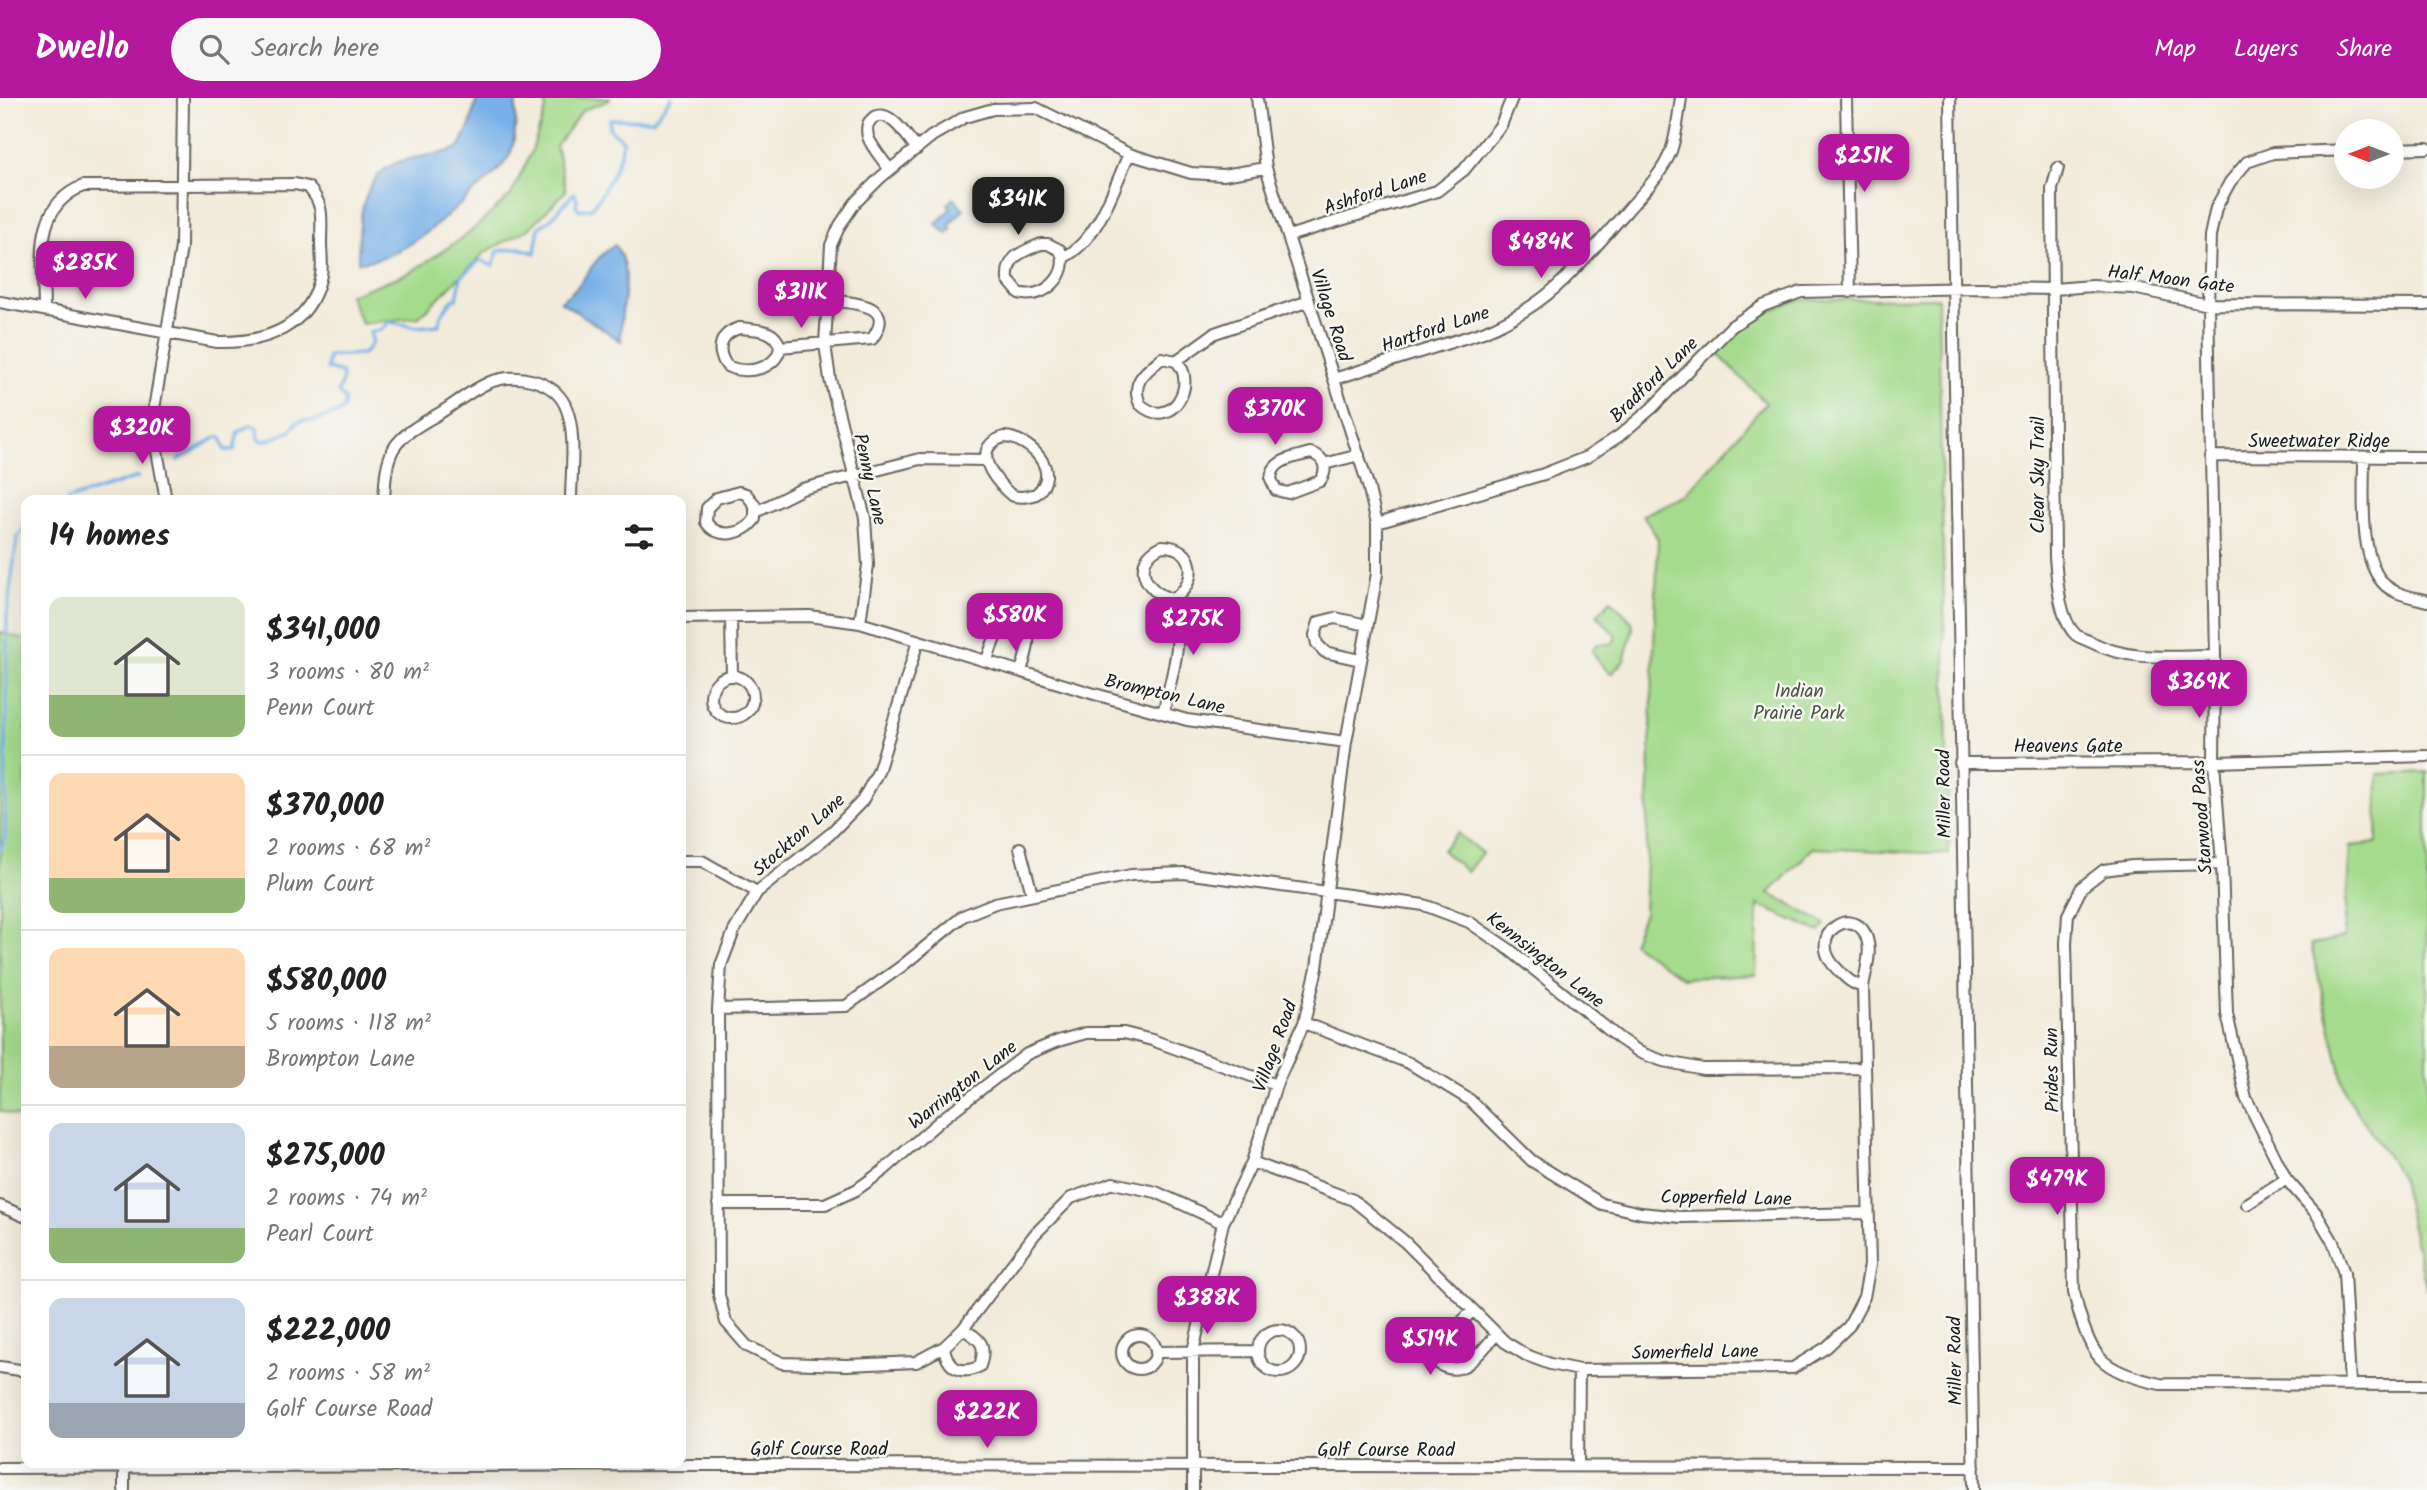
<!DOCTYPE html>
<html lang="en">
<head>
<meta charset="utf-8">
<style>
	body { margin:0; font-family:Kalam,sans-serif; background:#f6f6f6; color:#222; height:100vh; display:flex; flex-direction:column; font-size:26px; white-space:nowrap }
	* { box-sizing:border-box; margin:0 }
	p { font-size:23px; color:#767676 }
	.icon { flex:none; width:38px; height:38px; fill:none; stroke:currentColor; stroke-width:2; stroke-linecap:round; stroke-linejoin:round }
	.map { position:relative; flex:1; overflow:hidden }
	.side { position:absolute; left:21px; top:397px; width:665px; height:973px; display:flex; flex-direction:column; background:#fff; border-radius:14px; box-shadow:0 7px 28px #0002 }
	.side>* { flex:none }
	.needle { width:46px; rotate:270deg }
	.controls { position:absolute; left:2334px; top:21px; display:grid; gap:14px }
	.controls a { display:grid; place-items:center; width:70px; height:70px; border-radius:50%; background:#fff; box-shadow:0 7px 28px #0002; font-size:35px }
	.price { position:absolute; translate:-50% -60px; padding:0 16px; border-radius:14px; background:#b5179e; color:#fff; font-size:23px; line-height:46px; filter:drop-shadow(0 2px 4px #0008) }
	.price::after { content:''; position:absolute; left:50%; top:42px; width:21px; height:16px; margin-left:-10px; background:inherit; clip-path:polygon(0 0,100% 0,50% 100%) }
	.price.on { background:#222; color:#fff }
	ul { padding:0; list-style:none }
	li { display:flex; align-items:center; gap:21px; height:175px; padding:0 28px }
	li+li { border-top:2px solid #e0e0e0 }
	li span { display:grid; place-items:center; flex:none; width:196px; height:140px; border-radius:14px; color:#555 }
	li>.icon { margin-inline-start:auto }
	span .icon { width:84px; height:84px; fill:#fffc; stroke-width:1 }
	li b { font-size:30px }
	h2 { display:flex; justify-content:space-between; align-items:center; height:84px; padding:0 28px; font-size:30px }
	header { display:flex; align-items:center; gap:42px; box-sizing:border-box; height:98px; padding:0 35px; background:#b5179e; color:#fff }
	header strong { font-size:33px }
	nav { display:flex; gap:38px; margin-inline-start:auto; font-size:24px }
	.search { width:490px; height:63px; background:#f6f6f6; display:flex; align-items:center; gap:18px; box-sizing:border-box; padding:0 24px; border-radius:38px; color:#767676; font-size:26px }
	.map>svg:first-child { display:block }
	.green { fill:#a4db8d; stroke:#607c54; stroke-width:2 }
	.water { fill:#78b1e8; stroke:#4a6682; stroke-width:2 }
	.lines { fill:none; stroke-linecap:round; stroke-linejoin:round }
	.stream { stroke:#78b1e8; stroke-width:3.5 }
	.minor-casing { stroke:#67645e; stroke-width:14 }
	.minor { stroke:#fff; stroke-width:10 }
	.labels { text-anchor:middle; stroke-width:5; stroke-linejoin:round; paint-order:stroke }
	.street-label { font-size:19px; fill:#1c1c1c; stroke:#f6f6f2 }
	.park-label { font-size:19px; fill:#45553e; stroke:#f6f6f2 }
</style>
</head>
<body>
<header>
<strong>Dwello</strong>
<div class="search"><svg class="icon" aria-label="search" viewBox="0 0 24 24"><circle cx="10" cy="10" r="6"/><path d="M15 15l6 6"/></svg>Search here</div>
<nav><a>Map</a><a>Layers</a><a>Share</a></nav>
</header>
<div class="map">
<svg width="2427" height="1392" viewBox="0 0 2427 1392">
	<rect width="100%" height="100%" fill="#f6f6f2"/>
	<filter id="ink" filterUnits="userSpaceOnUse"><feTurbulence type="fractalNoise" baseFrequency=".0143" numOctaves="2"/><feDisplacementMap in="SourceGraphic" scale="14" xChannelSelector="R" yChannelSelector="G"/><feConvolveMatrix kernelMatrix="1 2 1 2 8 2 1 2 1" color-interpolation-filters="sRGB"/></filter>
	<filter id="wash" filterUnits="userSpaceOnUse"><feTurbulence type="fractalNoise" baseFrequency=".00686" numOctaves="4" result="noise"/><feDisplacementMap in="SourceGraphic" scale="28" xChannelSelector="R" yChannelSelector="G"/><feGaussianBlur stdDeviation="1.57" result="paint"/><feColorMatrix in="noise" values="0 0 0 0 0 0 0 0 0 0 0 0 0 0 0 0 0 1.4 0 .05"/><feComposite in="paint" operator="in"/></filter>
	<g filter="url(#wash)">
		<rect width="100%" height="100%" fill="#f2ebda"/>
		<path class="green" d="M544 0H610L608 3 583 12 556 48 566 93 529 131 485 154 419 219 362 226 349 197 411 174 468 136 511 97 531 55 546 11Z
			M1938 200 1949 756 1813 750 1769 795 1825 826 1820 834 1758 807 1756 877 1682 880 1632 845 1644 815 1658 441 1643 417 1685 398 1766 305 1716 254 1741 231 1770 213 1799 202Z
			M1611 502 1632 524 1633 531 1624 563 1611 576 1598 563 1592 552 1597 546H1611L1615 542V537L1597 517Z
			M0 534 26 542V1021L0 1013Z
			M2427 674V1193L2400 1078 2346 996 2311 847 2344 839 2350 748 2377 745 2378 676Z
			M1457 735 1482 755 1467 774 1442 752Z"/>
		<path class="water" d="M477 0H515C517 13 516 46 509 58 502 71 487 83 475 93 445 120 402 163 358 164 359 125 359 73 405 62 423 57 441 57 459 50L470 27Z
			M953 100 964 111 949 127 952 131 947 136 936 126 951 110 948 106Z
			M615 147C635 174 618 213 621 243L560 203C588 186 587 164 615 147Z"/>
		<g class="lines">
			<path class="stream" d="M178 362 217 339H221L225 352H234L238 334 251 327 257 330 258 338 261 343C270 343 281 336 290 334L296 325 303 322 314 323 338 315 344 310 345 302 338 294 343 280 342 275 327 271 328 258 363 256C371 248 374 245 370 234L381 232 389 224 418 229 439 227 441 217 452 202 457 201 461 179 480 162 493 168 498 153 519 150 535 155 539 129 549 123 574 95 577 101 576 108 580 112 592 110C606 90 620 66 623 42L609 30 610 21 653 22 671 0
				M67 402 138 379
				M0 751 5 739 7 517 17 440 26 428"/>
		</g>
	</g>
	<g filter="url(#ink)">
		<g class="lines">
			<defs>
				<path id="minor" d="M1846 0 1850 194
					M1950 0 1974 1392
					M2392 51 2427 50
					M2347 52 2273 55 2247 64 2230 84 2216 110 2210 138 2208 206 2215 558 2214 664 2222 766 2227 916 2246 1000 2286 1081 2316 1115 2333 1144 2344 1175 2350 1286
					M2058 70 2052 91 2055 459C2057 481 2059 521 2076 537 2080 540 2087 542 2091 544 2129 564 2173 558 2215 558
					M890 72C883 62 872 50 868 39 867 34 866 27 870 23 886 4 908 40 917 51
					M1288 138 1437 93 1464 72 1501 27 1512 0
					M1041 146H1048L1060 152C1072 176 1043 203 1019 195L1008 182C1006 158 1022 154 1041 146Z
					M1064 159C1098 143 1114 89 1129 56
					M0 204 217 244C265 245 310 230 321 177 323 167 321 155 321 145 321 121 325 107 308 89L295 86 83 88C31 109 44 164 44 211
					M739 230C756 232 775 230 780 249 777 272 745 277 727 268 715 252 720 236 739 230Z
					M780 249 872 241C899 204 849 205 826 202
					M1162 260 1176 263C1199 284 1171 335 1140 306 1130 284 1146 273 1162 260Z
					M1176 263 1215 235 1309 203
					M1334 281 1483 234C1551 206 1579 167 1626 114 1643 94 1661 78 1671 53 1677 36 1678 18 1681 0
					M1004 339C1030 340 1063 374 1036 396 1030 398 1021 400 1014 398 1008 396 1005 391 1001 387 987 371 975 348 1004 339Z
					M1310 355C1324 358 1329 371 1320 383L1288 395 1276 392 1271 381C1272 361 1294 360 1310 355Z
					M2210 358 2427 359
					M2364 361C2364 396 2358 463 2386 488 2397 497 2413 499 2427 503
					M1324 366 1359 357
					M739 394 746 396 755 407V421C744 437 717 442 706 424L707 410 717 400Z
					M166 402 155 342 154 311 181 149 183 0
					M384 402C385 386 385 365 394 350 404 334 425 324 440 315 456 305 473 291 490 284 516 274 553 282 565 307 577 332 571 375 571 402
					M756 414 802 391 920 361 986 362
					M1377 425 1544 376 1587 359 1619 338 1652 310 1732 228 1763 208 1801 194 1976 190 2054 191 2092 188 2133 190 2208 206 2427 207
					M1162 448C1197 448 1199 485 1173 501 1144 495 1130 463 1162 448Z
					M681 520 809 518 860 525 1091 595 1187 622 1346 644
					M731 520 732 578
					M860 525 868 467 865 420 830 281 825 246 831 147 840 127 855 105 881 79 932 38 965 19 993 11 1036 10 1129 56 1191 75 1223 77 1266 70
					M918 543 878 674 862 703 829 737 757 794 734 833 721 867 718 911 719 1197 726 1224 747 1248 782 1265 847 1267 916 1264 944 1249 963 1231 1035 1136 1071 1100 1113 1085 1156 1094 1223 1125
					M987 562C994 543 999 514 1025 525 1032 541 1026 557 1021 573
					M1360 562 1325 554 1317 546 1315 537 1319 524 1335 520 1367 527
					M711 599a21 21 0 1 1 42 0a21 21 0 1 1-42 0Z
					M1163 615C1173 574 1184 543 1173 501
					M1960 665 2214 664 2427 658
					M1020 750 1032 796
					M681 763H702L757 794
					M2222 766 2132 768 2104 772 2082 789 2068 817 2066 845 2074 1194C2078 1213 2087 1246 2100 1260 2114 1275 2141 1282 2160 1286L2427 1287
					M718 911 846 908 902 868 963 818 995 805 1131 777 1184 775 1424 807 1469 824 1510 852 1620 941 1641 955 1663 963 1703 971 1865 970
					M1304 925 1409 965 1470 1002 1532 1063 1602 1106 1641 1115 1680 1119 1867 1115
					M1252 1064 1353 1102 1405 1144 1505 1244 1526 1257 1550 1266 1579 1272 1793 1270 1827 1249 1849 1228 1864 1199 1870 1167 1863 889C1865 876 1871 857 1868 845 1860 801 1798 836 1840 874 1848 882 1853 886 1863 889
					M718 1106H825L856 1092 884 1072 942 1021 1027 956 1058 943 1086 935H1124L1152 942 1276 987
					M2247 1106 2286 1081
					M0 1108 26 1119
					M1473 1212 1443 1244 1436 1255 1439 1266C1464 1282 1480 1253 1497 1236
					M1258 1253a21 21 0 1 1 42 0a21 21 0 1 1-42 0Z
					M1122 1254a17 17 0 1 1 34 0a17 17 0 1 1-34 0Z
					M944 1249C947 1270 961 1278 980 1268 987 1246 981 1242 963 1231
					M1156 1254 1258 1253
					M0 1269 26 1273
					M124 1365V1392
					M1578 1368 1579 1272
					M0 1370 697 1367 1974 1369
					M1193 1392V1253L1223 1125 1252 1064 1276 987 1304 925 1317 870 1346 644 1377 476V425L1368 387 1266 70 1257 0"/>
			</defs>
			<use href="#minor" class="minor-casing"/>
			<use href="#minor" class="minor"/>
		</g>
	</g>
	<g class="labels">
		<g class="street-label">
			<text transform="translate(1375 93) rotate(-18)" y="7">Ashford Lane</text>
			<text transform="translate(2171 180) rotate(7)" y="7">Half Moon Gate</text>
			<text transform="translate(1332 217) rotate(72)" y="7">Village Road</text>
			<text transform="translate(1435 230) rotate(-18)" y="7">Hartford Lane</text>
			<text transform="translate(1653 281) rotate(-44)" y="7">Bradford Lane</text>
			<text x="2319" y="349">Sweetwater Ridge</text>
			<text transform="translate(2037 377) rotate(-90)" y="7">Clear Sky Trail</text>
			<text transform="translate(871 381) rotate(77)" y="7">Penny Lane</text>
			<text transform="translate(1165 595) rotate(13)" y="7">Brompton Lane</text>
			<text x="2068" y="654">Heavens Gate</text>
			<text transform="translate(1943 696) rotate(-91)" y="7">Miller Road</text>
			<text transform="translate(2201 719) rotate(-94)" y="7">Starwood Pass</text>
			<text transform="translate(798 736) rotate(-41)" y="7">Stockton Lane</text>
			<text transform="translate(1546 861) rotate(38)" y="7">Kennsington Lane</text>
			<text transform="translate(1274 948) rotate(-70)" y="7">Village Road</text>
			<text transform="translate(2051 972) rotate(-91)" y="7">Prides Run</text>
			<text transform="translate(962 986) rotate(-38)" y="7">Warrington Lane</text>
			<text transform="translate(1726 1099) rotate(1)" y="7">Copperfield Lane</text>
			<text transform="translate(1695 1253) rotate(-1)" y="7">Somerfield Lane</text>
			<text transform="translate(1954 1263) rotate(-91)" y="7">Miller Road</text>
			<text x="819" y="1357">Golf Course Road</text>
			<text x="1386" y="1358">Golf Course Road</text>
		</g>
		<g class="park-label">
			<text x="1799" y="599">Indian<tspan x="1799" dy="22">Prairie Park</tspan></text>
		</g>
	</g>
</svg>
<div class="controls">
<a><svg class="needle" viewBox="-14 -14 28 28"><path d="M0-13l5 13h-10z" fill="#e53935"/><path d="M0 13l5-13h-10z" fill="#767676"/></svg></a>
</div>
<b class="price" style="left:1864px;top:96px">$251K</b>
<b class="price on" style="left:1018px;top:139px">$341K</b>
<b class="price" style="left:1541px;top:182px">$484K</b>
<b class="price" style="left:85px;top:203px">$285K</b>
<b class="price" style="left:801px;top:232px">$311K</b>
<b class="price" style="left:1275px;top:349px">$370K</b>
<b class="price" style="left:142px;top:368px">$320K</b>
<b class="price" style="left:1015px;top:555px">$580K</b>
<b class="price" style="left:1193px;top:559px">$275K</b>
<b class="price" style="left:2199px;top:622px">$369K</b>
<b class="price" style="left:2057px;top:1119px">$479K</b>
<b class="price" style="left:1207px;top:1238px">$388K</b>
<b class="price" style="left:1430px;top:1279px">$519K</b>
<b class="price" style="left:987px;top:1352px">$222K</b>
<section class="side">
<h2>14 homes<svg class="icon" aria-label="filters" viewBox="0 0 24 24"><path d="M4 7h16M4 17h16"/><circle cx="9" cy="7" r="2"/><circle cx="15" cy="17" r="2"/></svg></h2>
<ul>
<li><span style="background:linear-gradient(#dfe7d0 70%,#8fb573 0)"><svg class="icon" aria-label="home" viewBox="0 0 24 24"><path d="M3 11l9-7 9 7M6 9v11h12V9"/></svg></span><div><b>$341,000</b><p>3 rooms · 80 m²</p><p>Penn Court</p></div></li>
<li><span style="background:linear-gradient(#ffd9b3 75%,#8fb573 0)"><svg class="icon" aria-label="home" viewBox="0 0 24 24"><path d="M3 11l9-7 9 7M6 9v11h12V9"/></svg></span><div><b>$370,000</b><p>2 rooms · 68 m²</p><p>Plum Court</p></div></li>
<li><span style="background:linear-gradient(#ffd9b3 70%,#b9a48a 0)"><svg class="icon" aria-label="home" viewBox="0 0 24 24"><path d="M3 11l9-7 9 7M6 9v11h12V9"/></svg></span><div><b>$580,000</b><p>5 rooms · 118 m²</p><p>Brompton Lane</p></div></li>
<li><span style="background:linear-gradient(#c9d6e8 75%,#8fb573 0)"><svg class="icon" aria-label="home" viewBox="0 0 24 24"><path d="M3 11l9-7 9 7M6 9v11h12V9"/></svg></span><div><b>$275,000</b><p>2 rooms · 74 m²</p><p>Pearl Court</p></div></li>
<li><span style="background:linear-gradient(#c9d6e8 75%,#9aa5b1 0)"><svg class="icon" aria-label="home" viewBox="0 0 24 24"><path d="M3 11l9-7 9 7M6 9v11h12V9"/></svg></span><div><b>$222,000</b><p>2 rooms · 58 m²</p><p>Golf Course Road</p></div></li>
</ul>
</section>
</div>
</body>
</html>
